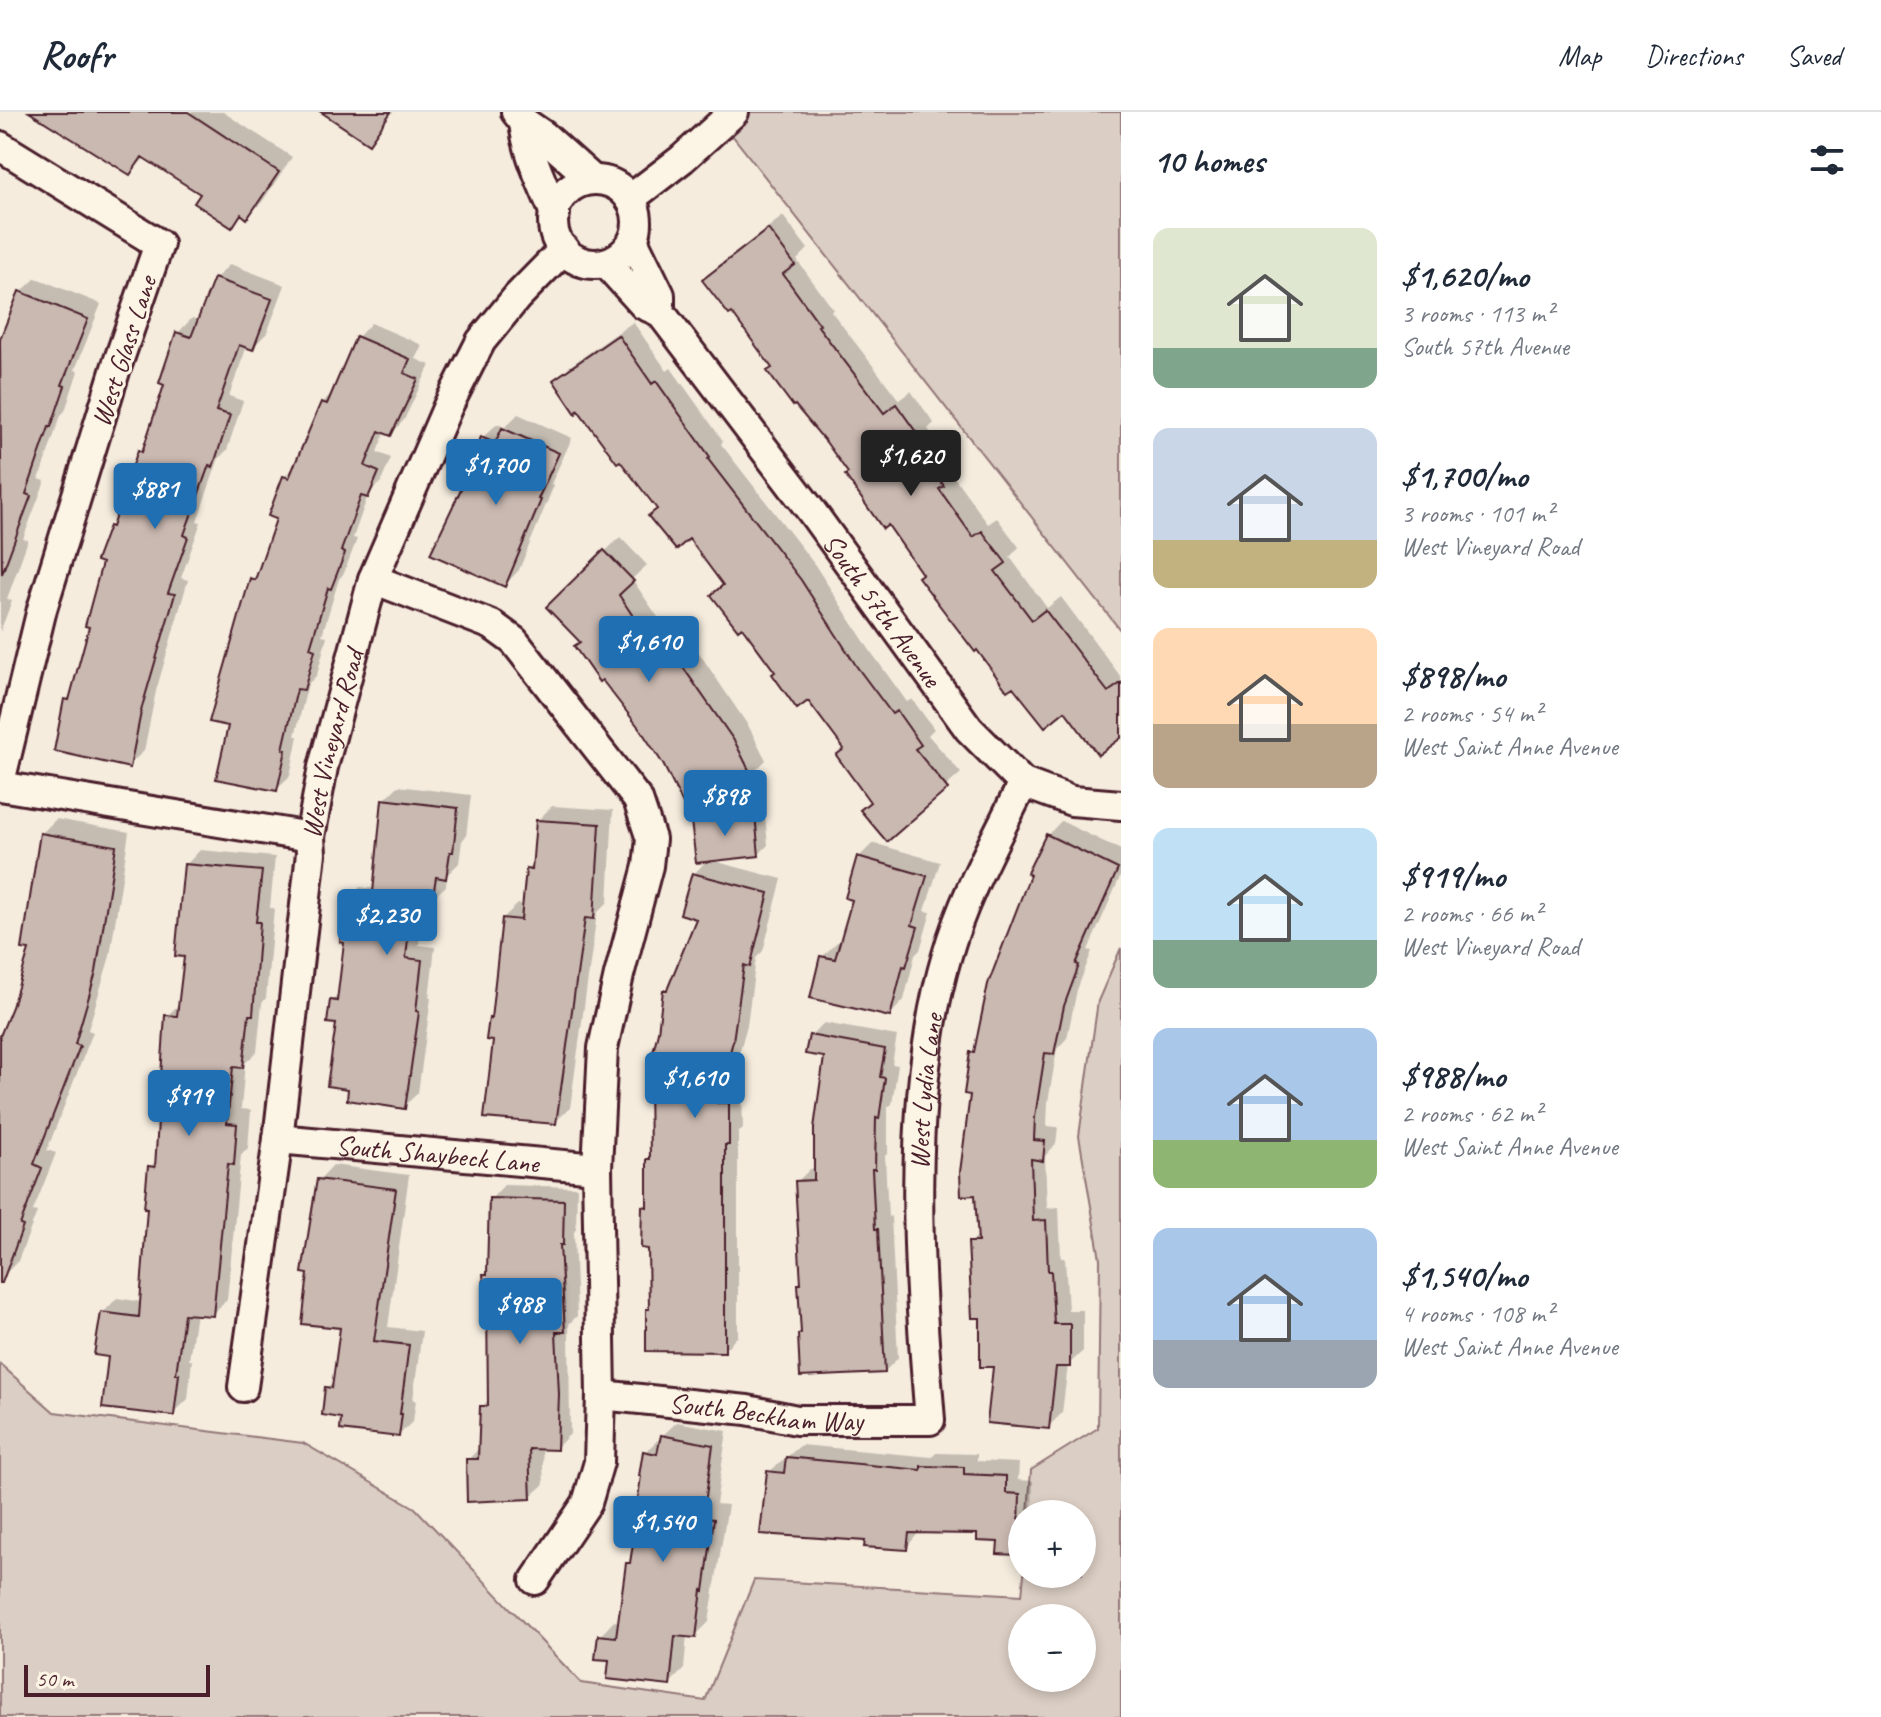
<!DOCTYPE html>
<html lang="en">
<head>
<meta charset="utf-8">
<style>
	body { margin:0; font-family:Caveat,sans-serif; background:#f6f6f7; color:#1f2937; height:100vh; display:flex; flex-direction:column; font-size:30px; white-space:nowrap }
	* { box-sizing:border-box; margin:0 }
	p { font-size:26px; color:#747a83 }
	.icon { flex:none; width:44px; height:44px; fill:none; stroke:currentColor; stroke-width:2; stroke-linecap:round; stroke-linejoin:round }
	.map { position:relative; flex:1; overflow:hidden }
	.details { display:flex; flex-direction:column; background:#fff; width:760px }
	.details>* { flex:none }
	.controls { position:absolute; left:1008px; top:1388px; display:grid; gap:16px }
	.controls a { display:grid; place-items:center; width:88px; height:88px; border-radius:50%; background:#fff; box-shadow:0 4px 12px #0003; font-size:40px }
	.scale { position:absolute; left:24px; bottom:20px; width:186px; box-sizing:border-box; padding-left:8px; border:4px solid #4a1f2b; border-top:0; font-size:22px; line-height:28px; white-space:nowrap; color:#4a1f2b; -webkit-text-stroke:6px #fcf5e5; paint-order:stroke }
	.price { position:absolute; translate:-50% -68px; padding:0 18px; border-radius:8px; background:#1f6fb2; color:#fff; font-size:26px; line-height:52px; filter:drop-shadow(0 2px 4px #0008) }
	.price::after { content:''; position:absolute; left:50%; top:48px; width:24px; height:18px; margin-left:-12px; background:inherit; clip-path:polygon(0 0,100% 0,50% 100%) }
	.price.on { background:#222; color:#fff }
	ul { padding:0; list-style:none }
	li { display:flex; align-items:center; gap:24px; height:200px; padding:0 32px }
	li span { display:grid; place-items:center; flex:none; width:224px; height:160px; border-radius:16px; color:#555 }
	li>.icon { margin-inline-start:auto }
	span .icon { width:96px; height:96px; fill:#fffc; stroke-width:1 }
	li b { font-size:34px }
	h2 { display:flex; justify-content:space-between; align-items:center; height:96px; padding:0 32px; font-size:34px }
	header { display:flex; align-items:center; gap:48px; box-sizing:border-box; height:112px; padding:0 40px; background:#fff; border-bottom:2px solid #e0e1e3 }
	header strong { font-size:38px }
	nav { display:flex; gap:44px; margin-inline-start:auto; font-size:28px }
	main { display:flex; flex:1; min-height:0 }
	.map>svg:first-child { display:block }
	.green { fill:#dbcec4; stroke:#927678; stroke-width:2; fill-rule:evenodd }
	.shadow { fill:#0003 }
	.building { fill:#cab9b1; stroke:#4a1f2b; stroke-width:2 }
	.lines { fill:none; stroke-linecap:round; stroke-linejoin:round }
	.minor-casing { stroke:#4a1f2b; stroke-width:34 }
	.minor { stroke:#fcf5e5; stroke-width:28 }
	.labels { text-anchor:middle; stroke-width:6; stroke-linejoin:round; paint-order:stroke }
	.street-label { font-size:28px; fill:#4a1f2b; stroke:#fcf5e5 }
</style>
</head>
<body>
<header>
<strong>Roofr</strong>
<nav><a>Map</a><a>Directions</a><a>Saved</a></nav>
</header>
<main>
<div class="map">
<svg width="1121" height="1605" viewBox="0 0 1121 1605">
	<rect width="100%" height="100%" fill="#f5ecde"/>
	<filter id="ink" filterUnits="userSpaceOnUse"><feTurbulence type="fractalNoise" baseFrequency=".0125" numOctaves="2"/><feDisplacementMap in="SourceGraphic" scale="16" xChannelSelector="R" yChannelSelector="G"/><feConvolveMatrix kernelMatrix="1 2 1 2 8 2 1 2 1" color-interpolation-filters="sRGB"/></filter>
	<g filter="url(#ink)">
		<path class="green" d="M714 0H1121V519Z
			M1121 836V1605H0V1252L54 1300 303 1331 415 1396 581 1571 705 1589 754 1468 1022 1483 1024 1462H1082V1402H1028L1031 1358 1098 1316 1100 1147 1079 1024 1098 889ZM1022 1506H1082V1566H1022Z"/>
		<path class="shadow" d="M33 0H223L292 45 262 90 247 104 243 102 232 113 203 81 146 45 130 61Z
			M325 0H393L369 29Z
			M783 104 808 137 797 148 833 197 831 199 899 288 911 279 934 311 928 317 957 358 952 362 988 412 997 406 1019 435 1010 445 1047 496 1061 485 1121 565V624L1013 572 924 461 732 198 705 168 719 153Z
			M230 152 285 173 267 221 252 236 247 234 229 284 243 289 227 338 219 346 197 409 201 410 181 466 188 468 156 579 144 639 129 653 66 588 73 582 92 514 111 415 115 410 140 339 147 333 166 272 178 221 192 206 199 208 215 167Z
			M36 166 101 192 75 258 78 259 65 299 61 303 39 367 45 369 23 427 28 428 7 487 12 489 0 520V233L21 180Z
			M633 210 667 259 671 256 723 329 721 332 815 453 871 540 907 590 912 587 934 617 928 623 961 661 887 727 846 636 809 586 777 560 743 512 725 472 689 424 659 396 556 269 570 254Z
			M371 211 422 233 416 247 430 253 404 308 391 322 385 320 377 340 391 346 381 370 368 383 353 426 357 427 344 461 339 467 322 523 327 524 317 563 308 572 295 624H298L290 664 276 677 230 612 252 467 260 459 278 406 284 365 297 352 322 291 335 278 358 225Z
			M518 302 572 326 551 372 554 373 519 458 505 473 477 349 482 326 497 312 505 315Z
			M620 425 647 453 632 467 672 526 683 517 749 615 766 648 751 663 664 651 582 529 549 495Z
			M398 674 471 683 466 724 462 729 459 751 447 763 446 774 432 787 424 786 419 833 435 835 429 886H431L418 981 404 994 350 976 338 910 332 889 340 881 346 829V789L360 775 375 777 384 688Z
			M552 694 613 698 608 790 597 801 570 996 555 1010 495 927 491 907 493 905 503 806 518 792 525 793 528 758 534 752 538 708Z
			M764 694 768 733 758 743 710 748 782 767 763 839 756 846 747 913 729 978 742 977 743 1017 738 1021V1224L724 1238 651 1195 650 1135 644 1095 649 1091V1047L652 1045 665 879 671 873 699 805 694 762 707 748 693 710 703 700Z
			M56 707 129 720 110 844 88 918 93 920 47 1038 56 1041 33 1099 37 1100 18 1149 4 1163 0 1162V932L31 836 41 722Z
			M1061 709 1121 738V763L1088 838 1092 839 1077 878 1067 926 1057 937 1048 990 1047 1014 1058 1015 1056 1032 1045 1044 1047 1096 1059 1095 1061 1146H1065L1068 1198H1083V1239L1068 1253 1062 1301 1048 1315 995 1253 982 1203 970 1131 979 1122 972 940 977 936 1047 724Z
			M873 731 940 750 925 799 931 800 920 838 915 843 904 888 890 903 822 845 837 830 841 832 854 786 859 745Z
			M200 738 275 745 270 796H274L266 886 262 891 257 940 245 951 241 997 251 998 248 1036 241 1043 227 1188 212 1202 196 1201 189 1248H192L188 1287 173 1302 110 1243 103 1201 117 1186 142 1190 150 1055 157 1048 167 904 181 890 186 843V753Z
			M824 911 897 924 892 952 898 953 892 992 888 995V1041L885 1044 888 1105 891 1104 898 1246 885 1259 803 1219 797 1070 810 1057 816 1056 827 944 810 924Z
			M333 1053 409 1063 388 1215 422 1219 413 1288H416L413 1309 399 1323 344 1304 327 1276 335 1268 342 1215 319 1068Z
			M504 1073 577 1075 576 1117 574 1120 577 1204 569 1212 570 1322 556 1336H542L544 1372 530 1385 468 1348 480 1335 482 1295 490 1286 489 1184 485 1163 489 1160 491 1087Z
			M677 1310 727 1319 716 1392 728 1393 709 1510 695 1524 687 1523 684 1557 669 1572 611 1547 600 1524 614 1509 620 1510 628 1452 632 1447 641 1399 645 1340Z
			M801 1333 932 1345 936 1341 977 1342V1349L1019 1351 1018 1368 1033 1369 1032 1402H1022V1436L1017 1441 1000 1428 979 1420 920 1419 906 1436 867 1427 769 1360Z"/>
		<path class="building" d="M29 0H188L279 60 247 107 241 102 232 116 194 91 200 82 142 45 130 63Z
			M321 0H391L369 32Z
			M768 117 795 153 783 162 820 213 818 214 884 301 896 292 921 327 914 332 944 374 939 377 973 425 982 419 1006 451 995 459 1032 508 1045 498 1108 580 1121 571V626L1098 643 1065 599 1045 615 1013 575 1007 579 977 538 975 540 918 465 922 462 888 413 883 417 845 363 848 361 826 330 795 293 793 294 767 259 772 256 732 201 729 203 702 168Z
			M214 166 272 187 253 238 239 233 216 299 230 303 213 355 209 353 184 423 188 425 168 481 175 482 142 595 130 656 54 639 64 587 69 588 89 515 85 514 102 451 96 449 109 414 112 415 138 338 142 340 164 273 159 271 176 220 191 225Z
			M19 179 88 207 62 273 65 274 51 315H49L26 382 31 384 2 462 0 227Z
			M618 223 652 272 656 269 710 345 708 347 801 468 857 555 892 602 897 599 921 633 915 637 948 677 887 730 860 698 870 690 836 643 844 637 808 589 797 597 772 562 775 560 742 515 738 518 711 483 723 473 689 427 676 438 648 404 657 397 620 349 617 351 578 298 576 302 553 268Z
			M356 224 410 247 404 261 418 267 391 324 379 319 365 354 379 360 368 386 361 384 341 439 345 441 331 477 328 476 310 536 315 538 304 578 297 577 283 637 286 638 277 679 216 667 228 614 209 610 250 466 255 468 276 407 268 404 283 364 289 366 321 290 327 292Z
			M502 316 559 341 538 387 541 388 505 475 430 442 474 350 470 348 481 325 495 331Z
			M604 438 634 469 619 483 656 539 667 530 680 546 678 548 735 630 752 664 686 698 663 652 640 617 602 568 599 570 574 534 580 530 546 495Z
			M382 687 458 696 453 740H450L446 767 436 765 432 790 412 787 406 846 422 848 416 899 419 900 405 997 347 988 348 977 327 974 336 912 327 911 330 888 337 889 344 831 340 830 344 788 372 791Z
			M755 702 759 744 696 751 691 709Z
			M536 708 600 712 594 807 585 806 556 1012 484 1006 493 929 486 928 489 906 491 907 502 806 521 808 526 757 532 758Z
			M40 721 116 734 96 860 75 932 80 934 34 1052 42 1056 20 1113 23 1114 2 1171H0V924L12 895 29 838 22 837Z
			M1046 722 1118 757 1076 852 1079 853 1064 894 1054 942 1045 941 1035 1005 1034 1028 1045 1029 1043 1049 1031 1047 1033 1109 1046 1108 1048 1159H1051L1054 1212H1070V1255H1056L1049 1317 987 1311 993 1255H980V1206H972L968 1130H978L975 1083 961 1084 960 1060 970 983 964 982 970 940H974L988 872 1030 763 1027 761Z
			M857 744 927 764 912 813 918 815 906 855 903 854 890 905 810 886 820 844 835 847 852 788 845 786Z
			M184 752 262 759 256 810H260L253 903H249L243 956 233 955 227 1011 237 1012 234 1053 228 1052 213 1204 184 1202 176 1262H179L174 1304 102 1296 108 1245 94 1243 101 1200 139 1205 147 1096H144L148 1054 155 1055 165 903 177 904 184 845 175 844Z
			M692 761 769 781 750 855 744 853 733 929 717 991H729V1033H725V1240L646 1239V1197H649L648 1137 641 1136 642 1094 647 1095V1047H650L649 969 646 968 658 920 663 878H667L696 807 680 802Z
			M809 923 885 937 880 965 885 966 879 1007 876 1006 875 1057H872L875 1117H878L885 1261 800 1265 798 1222 801 1221 798 1172H801L795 1069 814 1068V1016L824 945 805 942Z
			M317 1067 396 1077 374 1229 409 1233 400 1302H402L399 1325 340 1318 341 1306 322 1303 325 1275 332 1276 340 1216 302 1212 308 1162 302 1161Z
			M489 1086 564 1088 563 1133H560L565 1220H556L559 1282 557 1338 529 1337 531 1387 467 1390 466 1347H478L480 1294H488L487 1186H485L483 1162H487Z
			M661 1323 713 1333 703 1406 714 1407 704 1479 702 1478 696 1526 675 1524 670 1574 607 1567 609 1548 595 1547 598 1523 616 1525 626 1451H630L638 1400H636L641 1364H639L643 1339 657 1342Z
			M786 1345 921 1358V1354L964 1355V1362L1006 1364V1381L1020 1382 1018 1443 997 1442 998 1430 977 1429V1422L909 1421 907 1438 864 1435 865 1429 760 1422 767 1359 784 1361Z"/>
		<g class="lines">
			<defs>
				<g id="minor">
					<path d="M516 0 524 10 543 23 593 68"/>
					<path d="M524 10C527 41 543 72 555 102"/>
					<path d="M0 34 159 132 116 256 42 497 0 670"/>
					<circle cx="595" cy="110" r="42"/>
					<path d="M630 87 682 47 734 0"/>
					<path d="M633 128 660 183V200"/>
					<path id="s1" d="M606 151 644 193 660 200 812 400 969 617 1023 671 1072 689 1121 693"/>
					<path d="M373 467 492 513 514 529 638 688 651 727 648 754 619 863 603 936 597 1056 601 1283 599 1350 587 1391 535 1468"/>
					<path d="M0 674 310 725"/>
					<path id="s2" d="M278 1027 597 1056"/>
					<path id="s3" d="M243 1275 278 1027 311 741 310 725 323 655 373 467 448 294 481 229 517 185 564 137"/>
					<path id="s4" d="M601 1283 747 1298 797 1308H930C918 1161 905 985 947 843 964 783 996 727 1023 671"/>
				</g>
			</defs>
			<use href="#minor" class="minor-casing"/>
			<use href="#minor" class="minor"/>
		</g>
	</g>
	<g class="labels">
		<g class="street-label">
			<text transform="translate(123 239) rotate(-72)" y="10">West Glass Lane</text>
			<text dy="10" stroke="none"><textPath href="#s1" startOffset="446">South 57th Avenue</textPath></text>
			<text dy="10" stroke="none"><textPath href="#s3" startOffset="650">West Vineyard Road</textPath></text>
			<text dy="10" stroke="none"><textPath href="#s4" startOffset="660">West Lydia Lane</textPath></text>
			<text dy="10" stroke="none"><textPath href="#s2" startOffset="160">South Shaybeck Lane</textPath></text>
			<text dy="10" stroke="none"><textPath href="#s4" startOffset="166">South Beckham Way</textPath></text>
		</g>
	</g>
</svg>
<div class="controls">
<a>+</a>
<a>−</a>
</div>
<div class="scale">50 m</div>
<b class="price on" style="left:911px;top:386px">$1,620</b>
<b class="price" style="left:496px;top:395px">$1,700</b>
<b class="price" style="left:155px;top:419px">$881</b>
<b class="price" style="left:649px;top:572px">$1,610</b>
<b class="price" style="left:725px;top:726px">$898</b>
<b class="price" style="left:387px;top:845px">$2,230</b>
<b class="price" style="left:695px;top:1008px">$1,610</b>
<b class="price" style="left:189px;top:1026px">$919</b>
<b class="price" style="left:520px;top:1234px">$988</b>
<b class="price" style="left:663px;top:1452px">$1,540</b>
</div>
<section class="details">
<h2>10 homes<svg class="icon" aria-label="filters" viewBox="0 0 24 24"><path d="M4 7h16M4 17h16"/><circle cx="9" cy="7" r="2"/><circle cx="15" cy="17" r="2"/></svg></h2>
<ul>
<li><span style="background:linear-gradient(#dfe7d0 75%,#7fa58c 0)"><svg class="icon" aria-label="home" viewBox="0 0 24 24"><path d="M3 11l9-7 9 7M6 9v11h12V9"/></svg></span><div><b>$1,620/mo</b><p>3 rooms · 113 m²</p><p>South 57th Avenue</p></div></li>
<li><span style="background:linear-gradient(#c9d6e8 70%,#c2b280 0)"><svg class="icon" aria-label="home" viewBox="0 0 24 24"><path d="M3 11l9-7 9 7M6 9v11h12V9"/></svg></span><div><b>$1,700/mo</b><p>3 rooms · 101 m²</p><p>West Vineyard Road</p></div></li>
<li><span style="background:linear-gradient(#ffd9b3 60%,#b9a48a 0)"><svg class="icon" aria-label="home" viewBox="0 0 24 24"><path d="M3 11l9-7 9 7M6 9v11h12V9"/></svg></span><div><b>$898/mo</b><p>2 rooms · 54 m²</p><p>West Saint Anne Avenue</p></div></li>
<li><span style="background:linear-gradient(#bfe0f5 70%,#7fa58c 0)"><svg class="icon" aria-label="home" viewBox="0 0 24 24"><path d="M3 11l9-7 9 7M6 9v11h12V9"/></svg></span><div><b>$919/mo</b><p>2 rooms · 66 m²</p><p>West Vineyard Road</p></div></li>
<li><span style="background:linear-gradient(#a9c7e8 70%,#8fb573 0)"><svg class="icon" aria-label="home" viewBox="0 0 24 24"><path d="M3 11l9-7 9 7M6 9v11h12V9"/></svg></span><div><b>$988/mo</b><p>2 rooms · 62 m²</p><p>West Saint Anne Avenue</p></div></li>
<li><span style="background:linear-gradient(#a9c7e8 70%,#9aa5b1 0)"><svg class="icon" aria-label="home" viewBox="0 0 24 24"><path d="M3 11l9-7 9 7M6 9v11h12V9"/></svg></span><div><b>$1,540/mo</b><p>4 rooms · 108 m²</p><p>West Saint Anne Avenue</p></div></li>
</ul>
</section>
</main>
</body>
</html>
